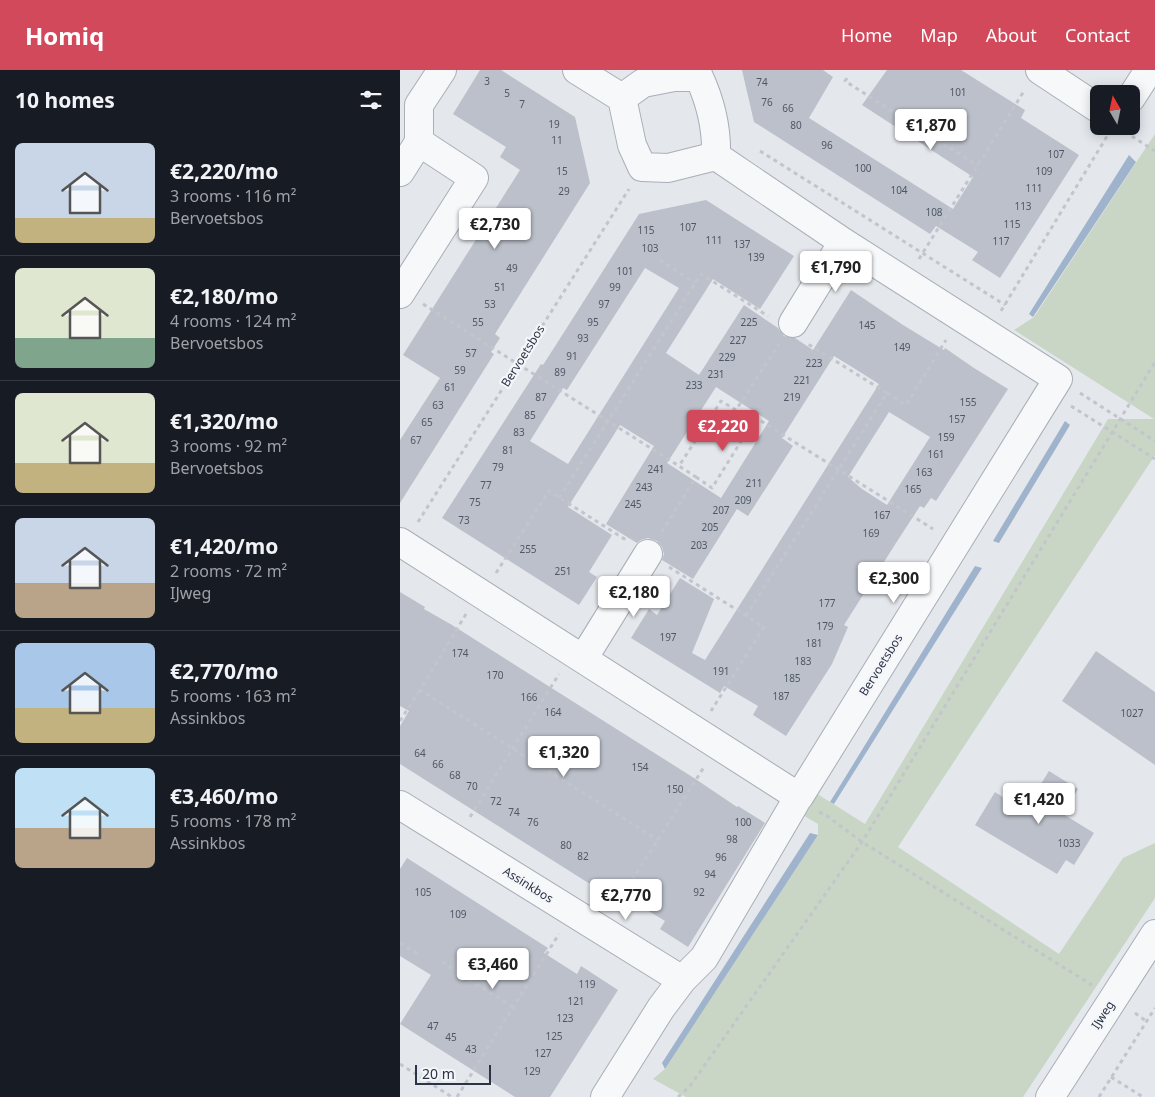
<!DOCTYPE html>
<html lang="en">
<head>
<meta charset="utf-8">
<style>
	body { margin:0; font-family:"Noto Sans",sans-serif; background:#20242c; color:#f1f3f6; height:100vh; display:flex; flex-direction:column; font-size:19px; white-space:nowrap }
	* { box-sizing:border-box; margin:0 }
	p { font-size:16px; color:#9ea1a6 }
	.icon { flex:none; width:28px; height:28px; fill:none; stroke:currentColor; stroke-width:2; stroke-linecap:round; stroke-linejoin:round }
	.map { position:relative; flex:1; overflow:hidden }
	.drawer { display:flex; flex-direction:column; background:#171b24; width:400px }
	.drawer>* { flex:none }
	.needle { width:32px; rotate:351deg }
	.tools { position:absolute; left:690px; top:15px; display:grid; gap:10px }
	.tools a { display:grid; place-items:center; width:50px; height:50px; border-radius:8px; background:#171b24; box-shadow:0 2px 12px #0003; font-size:25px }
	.scale { position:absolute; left:15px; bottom:12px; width:76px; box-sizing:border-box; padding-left:5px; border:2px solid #2b3445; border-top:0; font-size:14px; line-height:18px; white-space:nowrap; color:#2b3445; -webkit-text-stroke:4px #f4f6f9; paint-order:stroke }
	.price { position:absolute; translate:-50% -42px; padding:0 11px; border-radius:5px; background:#fff; color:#222; font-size:16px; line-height:32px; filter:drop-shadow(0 1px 2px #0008) }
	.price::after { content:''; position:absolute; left:50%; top:30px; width:15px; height:11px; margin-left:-8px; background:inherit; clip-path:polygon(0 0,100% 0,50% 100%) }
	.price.active { background:#d1495b; color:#fff }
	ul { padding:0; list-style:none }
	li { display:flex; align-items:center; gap:15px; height:125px; padding:0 15px }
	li+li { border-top:1px solid #363941 }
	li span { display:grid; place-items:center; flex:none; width:140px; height:100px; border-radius:8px; color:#555 }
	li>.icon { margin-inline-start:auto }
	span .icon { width:60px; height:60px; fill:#fffc; stroke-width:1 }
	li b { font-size:21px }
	h2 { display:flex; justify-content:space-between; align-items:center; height:60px; padding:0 15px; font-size:21px }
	header { display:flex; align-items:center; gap:30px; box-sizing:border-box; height:70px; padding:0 25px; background:#d1495b; color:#fff }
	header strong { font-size:24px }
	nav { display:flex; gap:28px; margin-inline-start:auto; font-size:18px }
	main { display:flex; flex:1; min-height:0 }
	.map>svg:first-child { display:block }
	.green { fill:#c9d6c5 }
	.water { fill:#9fb4cc }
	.building { fill:#bbc0ca; fill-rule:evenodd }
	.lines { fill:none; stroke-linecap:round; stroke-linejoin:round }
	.minor-casing { stroke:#a9aeb7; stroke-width:30 }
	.path { stroke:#c2c5cb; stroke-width:3; stroke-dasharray:4 4; stroke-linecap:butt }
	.minor { stroke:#f7f8fa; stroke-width:28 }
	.labels { text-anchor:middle; stroke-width:4.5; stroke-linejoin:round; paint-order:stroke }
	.number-label { font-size:10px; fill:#4f5766 }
	.street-label { font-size:12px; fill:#2b3445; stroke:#f4f6f9 }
</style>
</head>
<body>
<header>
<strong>Homiq</strong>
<nav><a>Home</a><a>Map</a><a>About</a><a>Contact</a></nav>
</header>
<main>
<section class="drawer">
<h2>10 homes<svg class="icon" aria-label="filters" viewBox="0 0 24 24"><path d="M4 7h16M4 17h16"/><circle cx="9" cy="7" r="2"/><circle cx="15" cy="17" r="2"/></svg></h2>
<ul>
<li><span style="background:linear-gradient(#c9d6e8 75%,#c2b280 0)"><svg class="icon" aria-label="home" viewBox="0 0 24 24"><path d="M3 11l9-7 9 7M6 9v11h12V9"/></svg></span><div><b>€2,220/mo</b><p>3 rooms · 116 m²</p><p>Bervoetsbos</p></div></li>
<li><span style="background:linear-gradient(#dfe7d0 70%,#7fa58c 0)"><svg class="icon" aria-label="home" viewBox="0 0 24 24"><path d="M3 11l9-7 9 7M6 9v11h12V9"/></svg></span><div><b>€2,180/mo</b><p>4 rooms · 124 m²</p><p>Bervoetsbos</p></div></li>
<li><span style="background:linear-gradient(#dfe7d0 70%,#c2b280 0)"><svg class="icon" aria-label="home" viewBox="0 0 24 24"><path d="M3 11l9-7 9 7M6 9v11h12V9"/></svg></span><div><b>€1,320/mo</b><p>3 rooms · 92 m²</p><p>Bervoetsbos</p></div></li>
<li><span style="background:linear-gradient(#c9d6e8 65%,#b9a48a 0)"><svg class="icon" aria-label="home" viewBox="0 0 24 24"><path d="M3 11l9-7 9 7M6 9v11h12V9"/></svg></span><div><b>€1,420/mo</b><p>2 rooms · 72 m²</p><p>IJweg</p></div></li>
<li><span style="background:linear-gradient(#a9c7e8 65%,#c2b280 0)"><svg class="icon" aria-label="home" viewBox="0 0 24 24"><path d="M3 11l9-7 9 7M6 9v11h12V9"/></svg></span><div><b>€2,770/mo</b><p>5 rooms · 163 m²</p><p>Assinkbos</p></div></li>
<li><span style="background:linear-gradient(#bfe0f5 60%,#b9a48a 0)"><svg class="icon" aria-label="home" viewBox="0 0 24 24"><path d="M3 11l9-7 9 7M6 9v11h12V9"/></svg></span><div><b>€3,460/mo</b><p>5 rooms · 178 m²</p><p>Assinkbos</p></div></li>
</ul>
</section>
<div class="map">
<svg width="755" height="1027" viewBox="0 0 755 1027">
	<rect width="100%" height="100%" fill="#e4e7ec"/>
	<path class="green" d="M755 64V385L498 777 659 884 723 788 755 773V828L623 1027H286L253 1009 265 999 418 765V754L396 741 411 720 465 754 708 349H754L614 260 634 247Z"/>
	<path class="water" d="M729 85 736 92 633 247 629 244Z
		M665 351 670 355 599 473 593 471Z
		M575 496 582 498 434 734 430 732Z
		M410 763 418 765 265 999 262 993Z"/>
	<path class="building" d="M80 0H101L175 47 190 113 95 264 100 268 91 282 94 284 0 433V370L40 308 3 285 120 100 100 87 106 77 53 44Z
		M342 0H423L433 7 409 48 553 139 573 107 462 35 487 0H561L625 40 621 48 679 85 600 208 572 190 578 182 536 156 530 164 354 52Z
		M306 130 394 186 360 239 313 209 266 283 299 305 344 235 378 258 384 266 395 268 413 280 451 220 503 255 544 280 545 278 574 298 608 319 536 431 531 428 524 438 520 436 496 473 444 555 448 557 432 594 386 666 353 645 358 636 324 616 320 623 231 568 249 539 257 545 280 508 314 529 292 583 305 590 479 314 452 297 434 286 382 368 393 376 348 446 337 439 293 509 262 490 264 484 262 477 257 471 248 468 241 470 237 473 206 454 254 376 220 355 168 437 212 465 189 502 197 507 179 535 42 448 141 294 143 295 161 267 239 144ZM245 198 279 218 168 394 130 371 163 318 167 320ZM316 317 369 351 321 428 267 393ZM489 342 530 367 487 435 462 419 448 407Z
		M0 522 25 537 24 539 52 555 294 708 337 737 338 736 365 753 288 877 260 859 265 851 221 824 217 831 0 694V656L9 641 0 636Z
		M696 581 755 622V695L662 631Z
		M649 701 678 719 663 744 694 763 674 795 666 790 657 804 575 755 595 722 624 741Z
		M7 788 148 878 144 883 177 904 181 896 218 920 150 1027H115L0 954 31 905 0 886V799Z"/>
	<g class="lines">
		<defs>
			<path id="minor" d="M177 0 222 28
				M640 0 699 39
				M731 28 749 0
				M0 102 19 72V35L42 0
				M0 224 74 108 19 72
				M393 253 443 172
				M0 472 399 727 658 309 443 172 316 86 268 98 242 97 232 75 222 28 243 13 274 7H299C311 33 317 57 316 86
				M183 589 248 484
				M0 735 282 910 261 938 205 1027
				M282 910 304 888 395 733
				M650 1027 755 864"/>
		</defs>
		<use href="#minor" class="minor-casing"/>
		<path class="path" d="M447 8 445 11 578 96
			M720 56 722 60 755 81
			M360 81 605 235
			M519 189 624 21
			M260 190 295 213
			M23 234 279 396
			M601 241 709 63
			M487 323 506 335 546 270
			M680 323 755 371
			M671 336 755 389
			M353 352 361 351 533 459
			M296 407 312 418 353 352 336 340
			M159 428 301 204 368 246
			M18 452 229 119
			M262 462 296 407 279 396 321 331 336 340 379 274
			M269 497 364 557 311 641
			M96 503 149 421 226 470
			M66 544 20 620 258 770
			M346 546 487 323 408 274
			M0 651 20 620
			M419 742 426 745 462 772 692 915
			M70 747 159 604
			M215 837 304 697
			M0 873 18 884
			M42 892 113 937
			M735 943 746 951
			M0 994 52 1027
			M711 1007 743 1027
			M57 1027 159 864
			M278 1027 290 1016 462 772 755 292
			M699 1027 755 938"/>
		<use href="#minor" class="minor"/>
	</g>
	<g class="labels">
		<g class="number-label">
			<text x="87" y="15">3</text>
			<text x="362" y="16">74</text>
			<text x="558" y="26">101</text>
			<text x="107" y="27">5</text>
			<text x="367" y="36">76</text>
			<text x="122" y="38">7</text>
			<text x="388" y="42">66</text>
			<text x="154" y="58">19</text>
			<text x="396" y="59">80</text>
			<text x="157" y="74">11</text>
			<text x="427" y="79">96</text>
			<text x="656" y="88">107</text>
			<text x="463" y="102">100</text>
			<text x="162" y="105">15</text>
			<text x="644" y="105">109</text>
			<text x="634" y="122">111</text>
			<text x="499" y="124">104</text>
			<text x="164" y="125">29</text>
			<text x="623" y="140">113</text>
			<text x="534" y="146">108</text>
			<text x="612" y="158">115</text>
			<text x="288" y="161">107</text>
			<text x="246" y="164">115</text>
			<text x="314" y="174">111</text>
			<text x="601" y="175">117</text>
			<text x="342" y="178">137</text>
			<text x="250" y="182">103</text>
			<text x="356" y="191">139</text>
			<text x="112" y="202">49</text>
			<text x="225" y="205">101</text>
			<text x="100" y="221">51</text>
			<text x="215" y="221">99</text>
			<text x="90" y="238">53</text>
			<text x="204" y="238">97</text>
			<text x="78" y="256">55</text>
			<text x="193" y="256">95</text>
			<text x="349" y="256">225</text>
			<text x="467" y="259">145</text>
			<text x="183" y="272">93</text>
			<text x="338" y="274">227</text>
			<text x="502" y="281">149</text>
			<text x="71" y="287">57</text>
			<text x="172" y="290">91</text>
			<text x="327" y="291">229</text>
			<text x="414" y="297">223</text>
			<text x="60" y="304">59</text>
			<text x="160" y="306">89</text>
			<text x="316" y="308">231</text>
			<text x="402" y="314">221</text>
			<text x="294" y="319">233</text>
			<text x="50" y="321">61</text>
			<text x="141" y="331">87</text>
			<text x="392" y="331">219</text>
			<text x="568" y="336">155</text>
			<text x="38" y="339">63</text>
			<text x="130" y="349">85</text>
			<text x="557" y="353">157</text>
			<text x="27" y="356">65</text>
			<text x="119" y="366">83</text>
			<text x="546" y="371">159</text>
			<text x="16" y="374">67</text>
			<text x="108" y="384">81</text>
			<text x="536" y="388">161</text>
			<text x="98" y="401">79</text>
			<text x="256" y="403">241</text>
			<text x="524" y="406">163</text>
			<text x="354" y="417">211</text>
			<text x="86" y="419">77</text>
			<text x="244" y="421">243</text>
			<text x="513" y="423">165</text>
			<text x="343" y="434">209</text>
			<text x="75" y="436">75</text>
			<text x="233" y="438">245</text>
			<text x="321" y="444">207</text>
			<text x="482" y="449">167</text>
			<text x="64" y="454">73</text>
			<text x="310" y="461">205</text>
			<text x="471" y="467">169</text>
			<text x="299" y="479">203</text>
			<text x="128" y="483">255</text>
			<text x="163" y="505">251</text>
			<text x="427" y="537">177</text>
			<text x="425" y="560">179</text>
			<text x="268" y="571">197</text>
			<text x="414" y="577">181</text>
			<text x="60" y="587">174</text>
			<text x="403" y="595">183</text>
			<text x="321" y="605">191</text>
			<text x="95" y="609">170</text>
			<text x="392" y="612">185</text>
			<text x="381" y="630">187</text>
			<text x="129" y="631">166</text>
			<text x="153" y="646">164</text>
			<text x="732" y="647">1027</text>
			<text x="20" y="687">64</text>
			<text x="38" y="698">66</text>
			<text x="240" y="701">154</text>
			<text x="55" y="709">68</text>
			<text x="72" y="720">70</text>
			<text x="275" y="723">150</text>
			<text x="96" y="735">72</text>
			<text x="114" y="746">74</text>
			<text x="133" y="756">76</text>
			<text x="343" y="756">100</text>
			<text x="332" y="773">98</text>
			<text x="669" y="777">1033</text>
			<text x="166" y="779">80</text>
			<text x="183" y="790">82</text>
			<text x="321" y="791">96</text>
			<text x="310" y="808">94</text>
			<text x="23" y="826">105</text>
			<text x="299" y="826">92</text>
			<text x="58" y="848">109</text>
			<text x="187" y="918">119</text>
			<text x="176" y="935">121</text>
			<text x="165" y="952">123</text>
			<text x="33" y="960">47</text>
			<text x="154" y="970">125</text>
			<text x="51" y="971">45</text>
			<text x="71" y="983">43</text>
			<text x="143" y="987">127</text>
			<text x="132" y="1005">129</text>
		</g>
		<g class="street-label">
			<text transform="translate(123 286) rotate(-58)" y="4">Bervoetsbos</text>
			<text transform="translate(481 595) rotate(-58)" y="4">Bervoetsbos</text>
			<text transform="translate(128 815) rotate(32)" y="4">Assinkbos</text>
			<text transform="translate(703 945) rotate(-57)" y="4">IJweg</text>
		</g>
	</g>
</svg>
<div class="tools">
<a><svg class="needle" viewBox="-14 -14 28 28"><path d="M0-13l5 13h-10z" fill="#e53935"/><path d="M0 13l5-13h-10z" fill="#9ea1a6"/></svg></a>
</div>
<div class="scale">20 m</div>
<b class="price" style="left:531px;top:81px">€1,870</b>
<b class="price" style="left:95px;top:180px">€2,730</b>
<b class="price" style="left:436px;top:223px">€1,790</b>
<b class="price active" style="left:323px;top:382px">€2,220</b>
<b class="price" style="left:494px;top:534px">€2,300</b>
<b class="price" style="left:234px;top:548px">€2,180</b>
<b class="price" style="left:164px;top:708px">€1,320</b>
<b class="price" style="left:639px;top:755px">€1,420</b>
<b class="price" style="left:226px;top:851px">€2,770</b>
<b class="price" style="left:93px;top:920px">€3,460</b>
</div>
</main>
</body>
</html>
